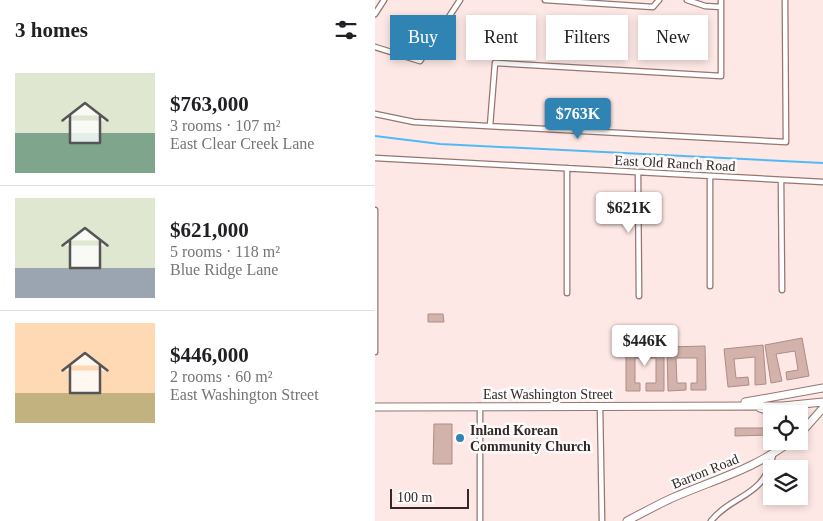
<!DOCTYPE html>
<html lang="en">
<head>
<meta charset="utf-8">
<style>
	body { margin:0; font-family:"Times New Roman",serif; background:#f6f6f6; color:#202124; height:100vh; display:flex; flex-direction:column; font-size:19px; white-space:nowrap }
	* { box-sizing:border-box; margin:0 }
	p { font-size:16px; color:#757577 }
	.icon { flex:none; width:28px; height:28px; fill:none; stroke:currentColor; stroke-width:2; stroke-linecap:round; stroke-linejoin:round }
	.map { position:relative; flex:1; overflow:hidden }
	.panel { display:flex; flex-direction:column; background:#fff; width:375px }
	.panel>* { flex:none }
	.banner { position:absolute; left:15px; top:15px; width:358px; height:45px; display:flex; gap:10px }
	.tools { position:absolute; left:388px; top:405px; display:grid; gap:10px }
	.tools a { display:grid; place-items:center; width:45px; height:45px; border-radius:0px; background:#fff; box-shadow:0 2px 8px #0003; font-size:25px }
	.scale { position:absolute; left:15px; bottom:12px; width:79px; box-sizing:border-box; padding-left:5px; border:2px solid #342725; border-top:0; font-size:14px; line-height:18px; white-space:nowrap; color:#342725; -webkit-text-stroke:4px #fbfbfb; paint-order:stroke }
	.price { position:absolute; translate:-50% -42px; padding:0 11px; border-radius:5px; background:#fff; color:#222; font-size:16px; line-height:32px; filter:drop-shadow(0 1px 2px #0008) }
	.price::after { content:''; position:absolute; left:50%; top:30px; width:15px; height:11px; margin-left:-8px; background:inherit; clip-path:polygon(0 0,100% 0,50% 100%) }
	.price.active { background:#2f84b4; color:#fff }
	ul { padding:0; list-style:none }
	li { display:flex; align-items:center; gap:15px; height:125px; padding:0 15px }
	li+li { border-top:1px solid #e0e0e0 }
	li span { display:grid; place-items:center; flex:none; width:140px; height:100px; border-radius:0px; color:#555 }
	li>.icon { margin-inline-start:auto }
	span .icon { width:60px; height:60px; fill:#fffc; stroke-width:1 }
	li b { font-size:21px }
	h2 { display:flex; justify-content:space-between; align-items:center; height:60px; padding:0 15px; font-size:21px }
	.chip { padding:0 18px; border-radius:0px; background:#fff; box-shadow:0 2px 8px #0003; font-size:18px; line-height:45px }
	.chip.active { background:#2f84b4; color:#fff }
	main { display:flex; flex:1; min-height:0 }
	.map>svg:first-child { display:block }
	.lines { fill:none; stroke-linecap:round; stroke-linejoin:round }
	.stream { stroke:#50baf6; stroke-width:2 }
	.building { fill:#d3b2ac; stroke:#ac8d87 }
	.street-casing { stroke:#957671; stroke-width:7 }
	.primary-casing { stroke:#957671; stroke-width:9 }
	.street { stroke:#fff; stroke-width:4.5 }
	.primary { stroke:#fff; stroke-width:7 }
	.poi-dot { fill:#2f84b4; stroke:#fbfbfb; stroke-width:2 }
	.labels { text-anchor:middle; stroke-width:5; stroke-linejoin:round; paint-order:stroke }
	.street-label { font-size:14px; fill:#342725; stroke:#fbfbfb }
	.poi-label { font-size:14px; font-weight:bold; fill:#342725; stroke:#fbfbfb; text-anchor:start }
</style>
</head>
<body>
<main>
<section class="panel">
<h2>3 homes<svg class="icon" aria-label="filters" viewBox="0 0 24 24"><path d="M4 7h16M4 17h16"/><circle cx="9" cy="7" r="2"/><circle cx="15" cy="17" r="2"/></svg></h2>
<ul>
<li><span style="background:linear-gradient(#dfe7d0 60%,#7fa58c 0)"><svg class="icon" aria-label="home" viewBox="0 0 24 24"><path d="M3 11l9-7 9 7M6 9v11h12V9"/></svg></span><div><b>$763,000</b><p>3 rooms · 107 m²</p><p>East Clear Creek Lane</p></div></li>
<li><span style="background:linear-gradient(#dfe7d0 70%,#9aa5b1 0)"><svg class="icon" aria-label="home" viewBox="0 0 24 24"><path d="M3 11l9-7 9 7M6 9v11h12V9"/></svg></span><div><b>$621,000</b><p>5 rooms · 118 m²</p><p>Blue Ridge Lane</p></div></li>
<li><span style="background:linear-gradient(#ffd9b3 70%,#c2b280 0)"><svg class="icon" aria-label="home" viewBox="0 0 24 24"><path d="M3 11l9-7 9 7M6 9v11h12V9"/></svg></span><div><b>$446,000</b><p>2 rooms · 60 m²</p><p>East Washington Street</p></div></li>
</ul>
</section>
<div class="map">
<svg width="448" height="521" viewBox="0 0 448 521">
	<rect width="100%" height="100%" fill="#fde8e5"/>
	<g class="lines">
		<path class="stream" d="M0 136 65 144 448 163"/>
	</g>
	<path class="building" d="M53 314H68L69 322H53Z
		M427 338 434 376 412 380 411 372 423 370 420 351 401 354 407 381 396 383 390 345Z
		M388 345 391 384 380 385V357L359 359 361 378 373 377 374 385 353 387 349 349Z
		M330 346 331 390H316V383H322V358H301L302 383H311V390L293 391 292 347Z
		M251 347H289V391H271V383H281V358H260V383H265V391H251Z
		M59 424H77V464H58Z
		M360 428H395V435L360 436Z"/>
	<g class="lines">
		<defs>
			<path id="street" d="M170 0 278 7 284 0
				M312 0 330 6 346 7
				M0 14 9 0
				M0 47 45 61 85 0
				M0 114 39 122 411 142 410 0
				M115 126 120 63 346 76V0
				M0 158 448 182
				M192 168V293
				M263 172 264 296
				M335 176V286
				M406 180 407 290
				M0 210V352
				M225 406 227 521
				M105 521V406
				M336 521C359 493 389 498 398 455"/>
			<path id="primary" d="M370 402 448 388
				M0 407 408 406 448 402
				M385 408 402 414
				M424 435 448 408
				M252 521C267 513 282 505 297 498 338 480 380 469 416 441"/>
		</defs>
		<use href="#street" class="street-casing"/>
		<use href="#primary" class="primary-casing"/>
		<use href="#street" class="street"/>
		<use href="#primary" class="primary"/>
	</g>
	<circle class="poi-dot" cx="85" cy="438" r="5"/>
	<g class="labels">
		<g class="street-label">
			<text transform="translate(300 163) rotate(3)" y="5">East Old Ranch Road</text>
			<text x="173" y="399">East Washington Street</text>
			<text transform="translate(330 471) rotate(-22)" y="5">Barton Road</text>
		</g>
		<g class="poi-label">
			<text x="95" y="435">Inland Korean<tspan x="95" dy="16">Community Church</tspan></text>
		</g>
	</g>
</svg>
<div class="tools">
<a><svg class="icon" aria-label="locate" viewBox="0 0 24 24"><circle cx="12" cy="12" r="6"/><path d="M12 2v4M12 18v4M2 12h4M18 12h4"/></svg></a>
<a><svg class="icon" aria-label="layers" viewBox="0 0 24 24"><path d="M12 4l9 5-9 5-9-5zM3 14l9 5 9-5"/></svg></a>
</div>
<div class="scale">100 m</div>
<b class="price active" style="left:203px;top:140px">$763K</b>
<b class="price" style="left:254px;top:234px">$621K</b>
<b class="price" style="left:270px;top:367px">$446K</b>
<div class="banner">
<a class="chip active">Buy</a>
<a class="chip">Rent</a>
<a class="chip">Filters</a>
<a class="chip">New</a>
</div>
</div>
</main>
</body>
</html>
